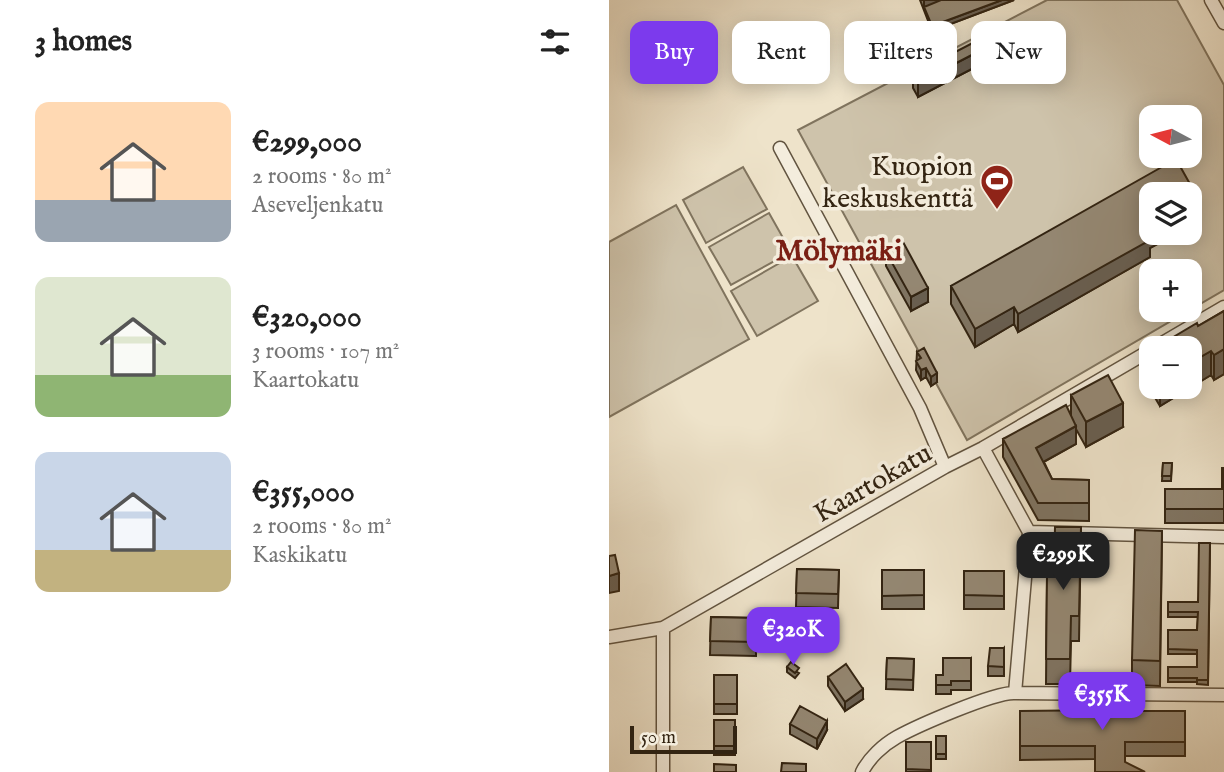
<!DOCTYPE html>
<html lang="en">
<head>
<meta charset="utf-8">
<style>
	body { margin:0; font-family:"IM FELL English",serif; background:#f2f2f2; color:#222; height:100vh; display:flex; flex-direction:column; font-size:26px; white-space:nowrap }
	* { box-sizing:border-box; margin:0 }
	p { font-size:23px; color:#767676 }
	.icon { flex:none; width:38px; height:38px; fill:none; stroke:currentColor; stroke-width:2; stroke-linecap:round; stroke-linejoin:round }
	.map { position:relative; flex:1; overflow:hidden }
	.panel { display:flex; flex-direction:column; background:#fff; width:609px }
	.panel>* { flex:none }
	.guide { position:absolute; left:21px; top:21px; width:488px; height:63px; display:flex; gap:14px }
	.needle { width:46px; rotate:277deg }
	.tools { position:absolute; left:530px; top:105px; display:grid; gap:14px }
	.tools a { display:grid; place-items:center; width:63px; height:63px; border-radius:14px; background:#fff; box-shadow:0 4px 18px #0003; font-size:35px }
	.scale { position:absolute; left:21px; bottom:18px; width:107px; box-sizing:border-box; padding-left:7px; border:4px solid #332412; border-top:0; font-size:19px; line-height:24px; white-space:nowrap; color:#332412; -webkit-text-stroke:5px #f4eddd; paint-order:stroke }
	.price { position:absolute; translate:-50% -60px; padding:0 16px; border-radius:14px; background:#7c3aed; color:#fff; font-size:23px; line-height:46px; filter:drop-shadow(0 2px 4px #0008) }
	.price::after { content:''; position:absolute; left:50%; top:42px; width:21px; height:16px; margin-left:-10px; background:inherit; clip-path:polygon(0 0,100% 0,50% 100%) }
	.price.active { background:#222; color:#fff }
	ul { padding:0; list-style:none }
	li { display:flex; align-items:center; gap:21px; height:175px; padding:0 35px }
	li span { display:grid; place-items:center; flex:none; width:196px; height:140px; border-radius:14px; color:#555 }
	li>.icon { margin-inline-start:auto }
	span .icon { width:84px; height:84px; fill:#fffc; stroke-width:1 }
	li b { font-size:30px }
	h2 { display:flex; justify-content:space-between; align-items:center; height:84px; padding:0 35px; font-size:30px }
	.pill { padding:0 24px; border-radius:14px; background:#fff; box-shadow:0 4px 18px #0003; font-size:24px; line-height:63px }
	.pill.active { background:#7c3aed; color:#fff }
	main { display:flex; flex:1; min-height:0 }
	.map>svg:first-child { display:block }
	.green { fill:#cec3ab; stroke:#80745e; stroke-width:2; fill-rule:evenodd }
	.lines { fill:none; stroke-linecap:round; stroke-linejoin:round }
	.street-casing { stroke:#625440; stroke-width:15 }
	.street { stroke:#f4eddd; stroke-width:12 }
	.wall { fill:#7f7462; stroke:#332412; stroke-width:2 }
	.shaded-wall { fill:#685e50; stroke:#332412; stroke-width:2 }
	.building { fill:#948772; stroke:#332412; stroke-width:2 }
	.labels { text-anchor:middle; stroke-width:7; stroke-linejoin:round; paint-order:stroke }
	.poi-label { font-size:28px; fill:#332412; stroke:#f4eddd; text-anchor:end }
	.street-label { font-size:28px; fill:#332412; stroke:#f4eddd }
	.neighbourhood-label { font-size:30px; font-weight:bold; fill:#7a1f14; stroke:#f4eddd }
</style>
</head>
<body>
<main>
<section class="panel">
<h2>3 homes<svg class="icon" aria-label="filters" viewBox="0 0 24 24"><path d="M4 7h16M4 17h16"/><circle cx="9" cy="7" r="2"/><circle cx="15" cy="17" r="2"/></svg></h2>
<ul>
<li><span style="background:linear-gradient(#ffd9b3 70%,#9aa5b1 0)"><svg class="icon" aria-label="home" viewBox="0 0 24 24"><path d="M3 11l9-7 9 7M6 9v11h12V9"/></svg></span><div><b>€299,000</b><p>2 rooms · 80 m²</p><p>Aseveljenkatu</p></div></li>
<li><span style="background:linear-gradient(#dfe7d0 70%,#8fb573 0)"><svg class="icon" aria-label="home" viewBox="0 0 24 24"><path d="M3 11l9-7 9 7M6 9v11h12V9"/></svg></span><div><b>€320,000</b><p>3 rooms · 107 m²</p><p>Kaartokatu</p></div></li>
<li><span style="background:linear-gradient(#c9d6e8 70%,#c2b280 0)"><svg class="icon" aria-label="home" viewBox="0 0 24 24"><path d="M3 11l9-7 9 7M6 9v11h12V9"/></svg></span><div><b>€355,000</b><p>2 rooms · 80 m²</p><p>Kaskikatu</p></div></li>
</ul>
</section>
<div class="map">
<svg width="615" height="772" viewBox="0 0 615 772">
	<rect width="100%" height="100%" fill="#eee3ca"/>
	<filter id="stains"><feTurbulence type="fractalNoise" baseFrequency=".00286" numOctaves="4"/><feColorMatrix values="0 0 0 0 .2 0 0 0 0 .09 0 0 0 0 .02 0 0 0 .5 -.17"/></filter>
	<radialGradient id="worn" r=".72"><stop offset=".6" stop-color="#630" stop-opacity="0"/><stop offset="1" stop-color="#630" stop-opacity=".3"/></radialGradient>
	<path class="green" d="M438 0H568L615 85V290L358 440 189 130ZM542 117H581V156H542ZM542 194H581V233H542ZM542 271H581V310H542Z
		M134 167 158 209 97 243 74 200Z
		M67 205 140 339 0 417V242Z
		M160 213 182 252 122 285 100 247Z
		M183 256 209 301 148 336 122 291Z"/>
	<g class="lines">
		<defs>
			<path id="street" d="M602 0 615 23
				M171 148 311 408 336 467
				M545 348 615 307
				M420 532 615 537
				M0 637 54 628 336 467 374 448 542 350
				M406 693 615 695
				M54 772V628
				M253 772C260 758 274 745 288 737 308 726 385 692 406 693L420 532 374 448"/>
		</defs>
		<use href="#street" class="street-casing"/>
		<use href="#street" class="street"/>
	</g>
	<path class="wall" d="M311 0H405L323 31Z
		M405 47 309 97 304 88V74Z
		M591 220 541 248V257L409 332 405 324 366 347 342 304V286Z
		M277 252 319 302 302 311 277 266Z
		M615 311V374L605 380 602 375 551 406 535 379V354L542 350V387H581L589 326Z
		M308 352 328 382 322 386 317 377 312 380 307 370Z
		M462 395 514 427 477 447 467 429V444L435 462 443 479 480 480V521L429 520 394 457V439L462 415Z
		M554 463H563L562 481H553Z
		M615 468V523H556V489H613Z
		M472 527 470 641H462L461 684H437L438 577H445Z
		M553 531 551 686 523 685V660Z
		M601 543 599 685 588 684V682H559V667H588V654H559V630H588L589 617H559V602H589Z
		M188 569 230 570 229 608 187 607Z
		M273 570H315V609H273Z
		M355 571H395V609H355Z
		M102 617 147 618V656L101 655Z
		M395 648V676H379V666Z
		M278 658 305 659 304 690 277 689Z
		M362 658V690H342V694H327V675H334Z
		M178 667 190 673 186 678 178 672Z
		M105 675H128V714H105Z
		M219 677 254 699 236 711 219 686Z
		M411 711 501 715H518L576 711V756H516L486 759 411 760Z
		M105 720H126V755H105Z
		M181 724 218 730 208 749 181 734Z
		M327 736H337V759H327Z
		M297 742H322V772H297Z"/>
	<path class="shaded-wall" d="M315 0H344L315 7Z
		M393 0H405L323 31V26Z
		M405 33V47L309 97V83Z
		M591 202V220L581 226V208Z
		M542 230V233H569L541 248V257L409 332V314Z
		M319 288V302L302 311V297Z
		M405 307V324L366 347V329Z
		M615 349V374L605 380V355Z
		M602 351V375L551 406V387H581V363Z
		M317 368V377L312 380V370Z
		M328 373V382L322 386V377Z
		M514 403V427L477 447V422Z
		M467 426V444L427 466V448Z
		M10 573V591L0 593V576Z
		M254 689V699L236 711V702Z
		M218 721V730L208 749V739Z"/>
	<path class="building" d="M332 0H393L323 26 315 7Z
		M400 24 405 33 309 83 304 74Z
		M567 159 591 202 581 208V194H542V230L537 233 541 240 409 314 405 307 366 329 342 286Z
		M294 242 319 288 302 297 277 252Z
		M615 311V349L605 355 602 351 581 363V348H546L588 323 589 326Z
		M315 348 328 373 322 377 317 368 312 370 307 361 312 358 308 352Z
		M542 350V367L535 354Z
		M499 375 514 403 477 422 462 395Z
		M457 405 467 426 427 448 443 479 480 480V503H429L394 439Z
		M554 463H563L562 476H553Z
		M613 468H615V509H556V489H613Z
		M446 527H472L470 616H462L461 659H437L438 577H445Z
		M526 530 553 531 551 661 523 660Z
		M590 543H601L599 680H588V678H559V667H588V650L559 649V630H588L589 612H559V602H589Z
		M6 555 10 573 0 576V556Z
		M188 569 230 570 229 594 187 593Z
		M273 570H315V595L273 596Z
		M355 571H395V596L355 595Z
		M102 617 147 618V642L101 641Z
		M381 648H395V667L379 666Z
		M278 658 305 659 304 680 277 679Z
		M334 658H362V681H342V685H327V675H334Z
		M182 662 190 668 186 673 178 667Z
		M237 664 254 689 236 702 219 677Z
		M105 675H128V704H105Z
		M191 706 218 721 208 739 181 724Z
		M501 710V715H518V711H576V742H516V762L536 772H486V746H411V711Z
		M105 720H126V746H105Z
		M327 736H337V754H327Z
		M297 742H322V770L297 769Z
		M173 763 197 764V772H172Z
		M105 764 127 765V772H105Z"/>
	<defs>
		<symbol id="stadium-pin" viewBox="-11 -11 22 30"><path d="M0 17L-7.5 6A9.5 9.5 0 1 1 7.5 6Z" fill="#8f2418" stroke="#f4eddd"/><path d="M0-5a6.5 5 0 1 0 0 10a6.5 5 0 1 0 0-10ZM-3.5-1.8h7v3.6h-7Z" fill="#fff"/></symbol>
	</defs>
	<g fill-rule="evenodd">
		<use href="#stadium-pin" x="369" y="162" width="38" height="52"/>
	</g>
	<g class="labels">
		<g class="poi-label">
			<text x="364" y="175">Kuopion<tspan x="364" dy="32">keskuskenttä</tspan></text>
		</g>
		<g class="street-label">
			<text transform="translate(263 482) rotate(-30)" y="10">Kaartokatu</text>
		</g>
		<g class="neighbourhood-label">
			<text x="230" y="260">Mölymäki</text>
		</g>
	</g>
	<rect width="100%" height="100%" filter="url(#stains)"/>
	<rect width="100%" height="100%" fill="url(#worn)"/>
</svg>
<div class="tools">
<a><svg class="needle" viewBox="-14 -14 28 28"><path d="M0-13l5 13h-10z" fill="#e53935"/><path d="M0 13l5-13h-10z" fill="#767676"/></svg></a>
<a><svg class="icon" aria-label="layers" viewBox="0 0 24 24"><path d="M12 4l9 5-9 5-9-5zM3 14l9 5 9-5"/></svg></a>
<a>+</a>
<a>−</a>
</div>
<div class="scale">50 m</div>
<b class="price active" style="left:454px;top:592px">€299K</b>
<b class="price" style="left:184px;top:667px">€320K</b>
<b class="price" style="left:493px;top:732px">€355K</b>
<div class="guide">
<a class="pill active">Buy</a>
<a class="pill">Rent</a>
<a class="pill">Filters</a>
<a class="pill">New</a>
</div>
</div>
</main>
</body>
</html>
